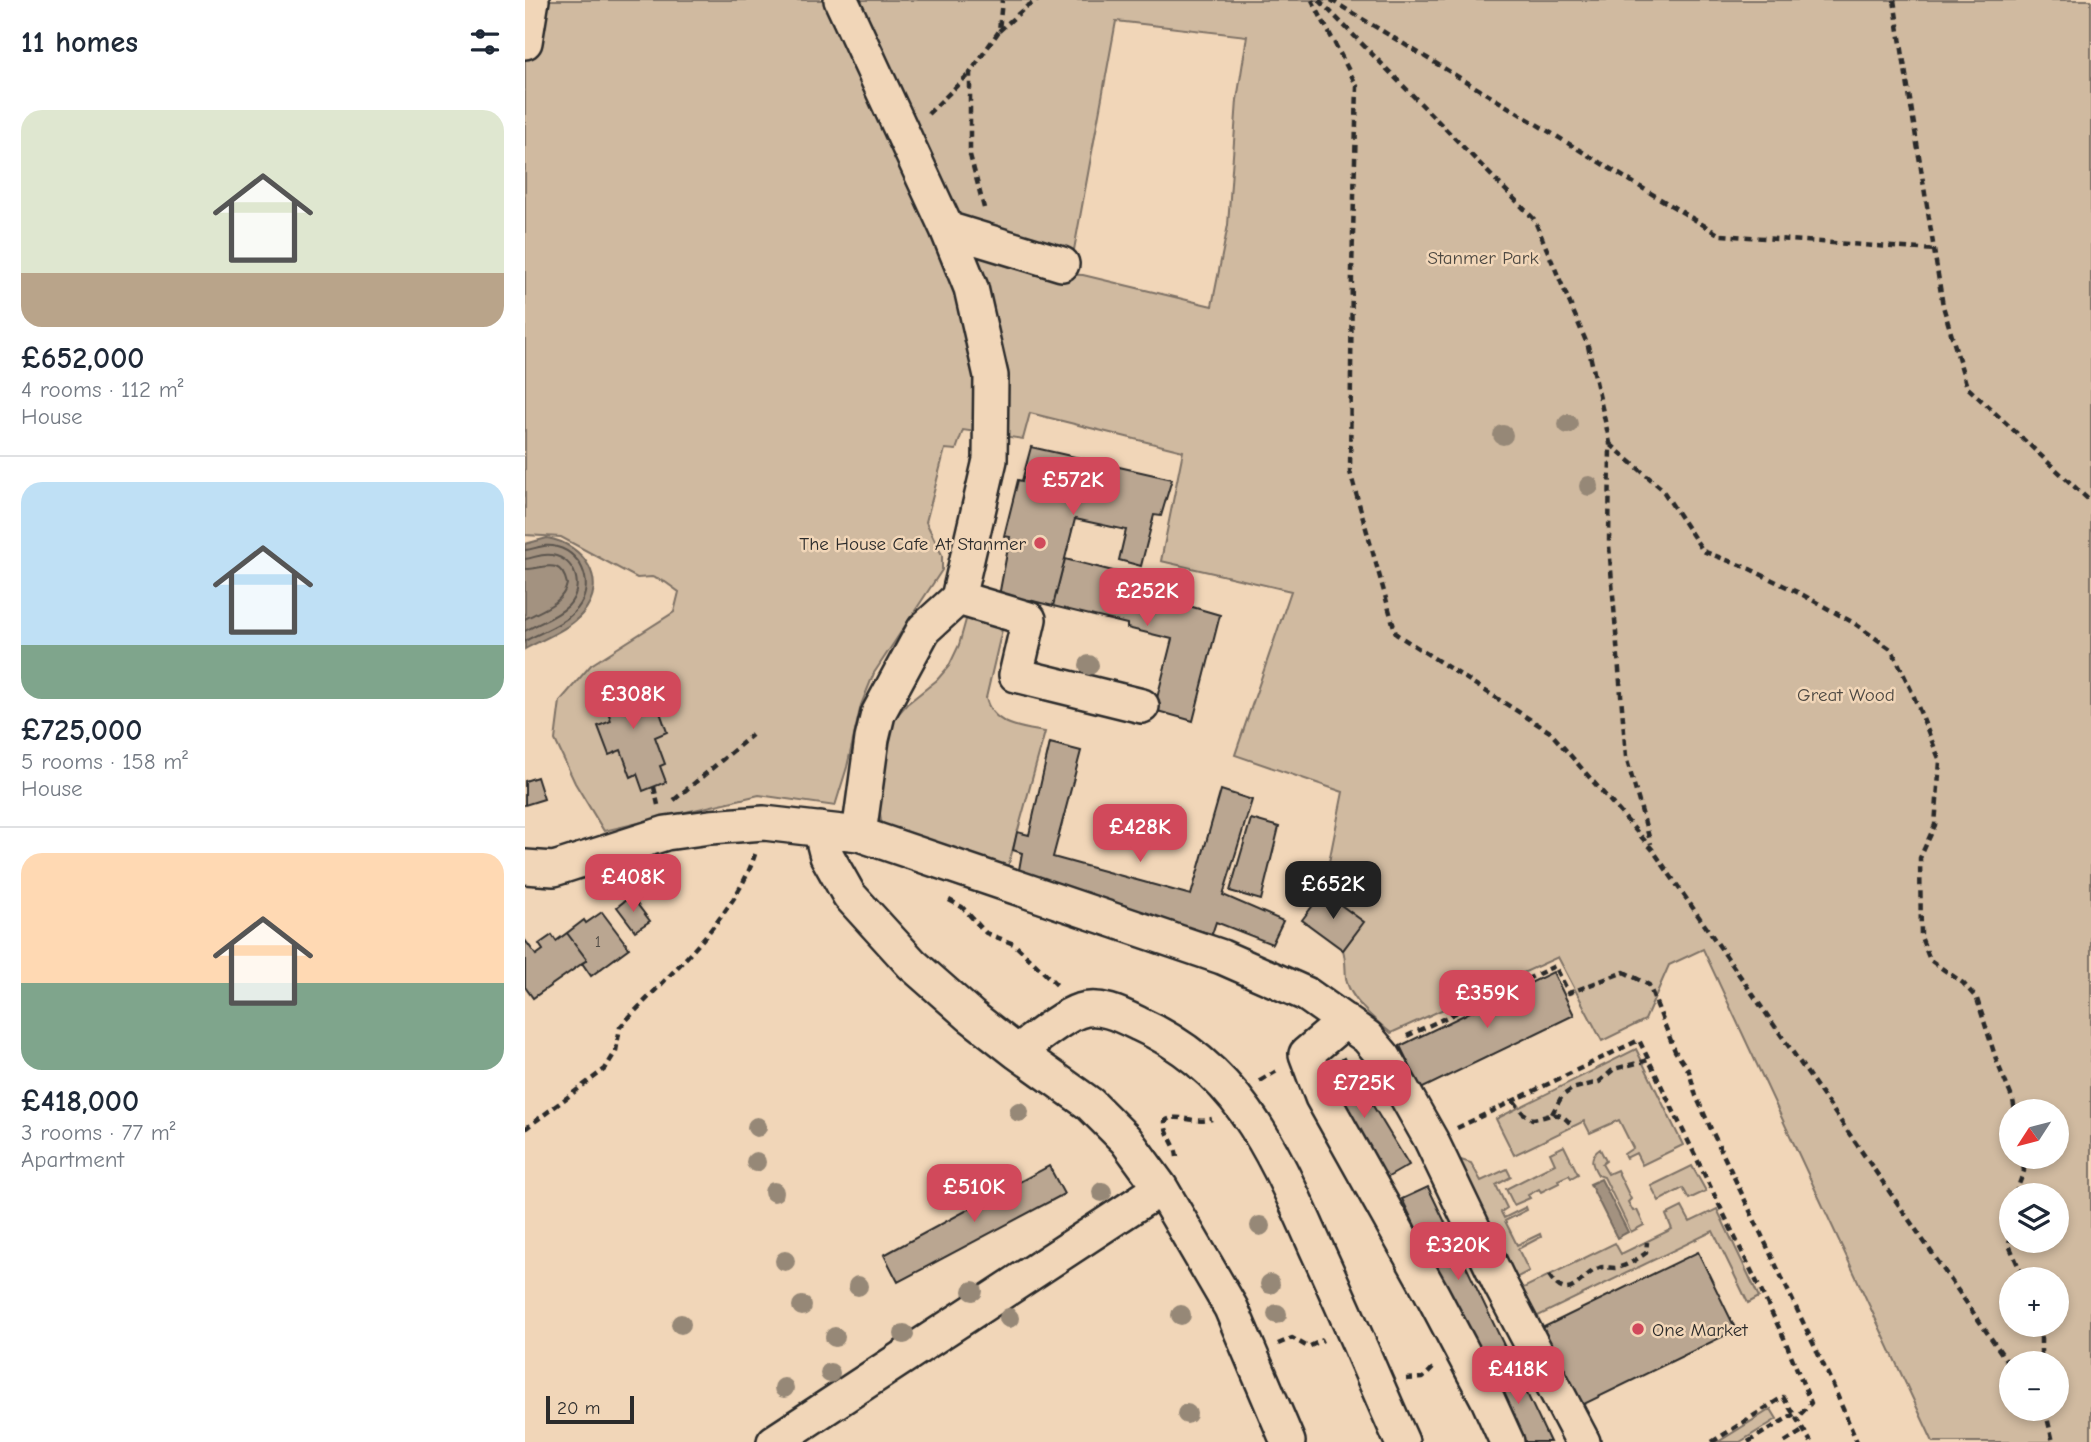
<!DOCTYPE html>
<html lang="en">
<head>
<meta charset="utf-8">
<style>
	body { margin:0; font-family:"Comic Neue",sans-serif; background:#f6f6f7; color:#1f2937; height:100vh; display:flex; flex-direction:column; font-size:26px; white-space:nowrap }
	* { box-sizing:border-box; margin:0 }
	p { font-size:23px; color:#747a83 }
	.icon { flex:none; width:38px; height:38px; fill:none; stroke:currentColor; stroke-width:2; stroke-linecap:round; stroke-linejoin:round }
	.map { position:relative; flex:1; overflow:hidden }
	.panel { display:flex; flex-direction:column; background:#fff; width:525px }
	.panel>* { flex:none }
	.needle { width:46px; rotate:234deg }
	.fabs { position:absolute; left:1474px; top:1099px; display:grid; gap:14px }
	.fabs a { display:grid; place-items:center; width:70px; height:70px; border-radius:50%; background:#fff; box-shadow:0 4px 10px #0003; font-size:35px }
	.scale { position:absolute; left:21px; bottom:18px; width:88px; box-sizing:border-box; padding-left:7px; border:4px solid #2b2b2b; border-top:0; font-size:19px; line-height:24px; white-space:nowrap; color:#2b2b2b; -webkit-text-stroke:5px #f1d6b8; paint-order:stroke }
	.price { position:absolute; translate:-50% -60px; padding:0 16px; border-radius:14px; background:#d1495b; color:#fff; font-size:23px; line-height:46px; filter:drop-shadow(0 2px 4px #0008) }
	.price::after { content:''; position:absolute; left:50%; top:42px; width:21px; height:16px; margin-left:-10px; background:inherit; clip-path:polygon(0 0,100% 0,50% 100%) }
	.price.current { background:#222; color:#fff }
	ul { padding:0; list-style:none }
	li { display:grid; align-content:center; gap:14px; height:371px; padding:0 21px }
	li+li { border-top:2px solid #e0e1e3 }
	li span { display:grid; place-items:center; height:217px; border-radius:21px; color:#555 }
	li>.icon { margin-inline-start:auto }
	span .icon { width:126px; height:126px; fill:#fffc; stroke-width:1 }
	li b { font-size:30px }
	h2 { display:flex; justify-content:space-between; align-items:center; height:84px; padding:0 21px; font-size:30px }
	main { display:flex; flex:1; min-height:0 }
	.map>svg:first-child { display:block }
	.green { fill:#d0baa0; stroke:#7e7266; stroke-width:2; fill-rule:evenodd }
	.water { fill:#a39280; stroke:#73695e; stroke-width:2 }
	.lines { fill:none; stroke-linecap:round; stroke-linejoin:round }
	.shore { stroke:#5b544d; stroke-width:2 }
	.building { fill:#baa691; stroke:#2b2b2b; stroke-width:2 }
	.minor-casing { stroke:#2b2b2b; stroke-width:38 }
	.path { stroke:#2b2b2b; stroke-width:4.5; stroke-dasharray:7 5; stroke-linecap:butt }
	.minor { stroke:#f1d6b8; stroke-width:33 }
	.tree { fill:#968877 }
	.poi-dot { fill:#d1495b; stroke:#f1d6b8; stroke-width:2.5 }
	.labels { text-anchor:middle; stroke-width:5; stroke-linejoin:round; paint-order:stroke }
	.number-label { font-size:16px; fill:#4f4a44 }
	.park-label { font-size:19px; fill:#4c4842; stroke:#f1d6b8 }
	.poi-label { font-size:19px; fill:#2b2b2b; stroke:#f1d6b8; text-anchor:end }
</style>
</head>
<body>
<main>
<section class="panel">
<h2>11 homes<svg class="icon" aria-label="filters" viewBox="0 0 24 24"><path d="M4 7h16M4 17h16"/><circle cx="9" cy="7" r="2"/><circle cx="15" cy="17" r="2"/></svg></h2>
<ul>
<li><span style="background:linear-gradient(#dfe7d0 75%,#b9a48a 0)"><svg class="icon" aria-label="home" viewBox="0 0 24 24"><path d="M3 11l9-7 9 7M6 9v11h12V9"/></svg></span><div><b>£652,000</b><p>4 rooms · 112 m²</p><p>House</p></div></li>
<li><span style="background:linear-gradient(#bfe0f5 75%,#7fa58c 0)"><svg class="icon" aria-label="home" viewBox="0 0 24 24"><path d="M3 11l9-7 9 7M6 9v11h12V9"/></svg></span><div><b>£725,000</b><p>5 rooms · 158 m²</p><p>House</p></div></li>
<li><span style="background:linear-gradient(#ffd9b3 60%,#7fa58c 0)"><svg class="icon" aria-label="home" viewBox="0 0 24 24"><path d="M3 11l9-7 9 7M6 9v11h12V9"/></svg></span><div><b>£418,000</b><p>3 rooms · 77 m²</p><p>Apartment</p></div></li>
</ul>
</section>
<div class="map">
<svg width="1566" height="1442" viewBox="0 0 1566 1442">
	<rect width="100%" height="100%" fill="#f1d6b8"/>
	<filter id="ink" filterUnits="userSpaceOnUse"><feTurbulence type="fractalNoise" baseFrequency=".0143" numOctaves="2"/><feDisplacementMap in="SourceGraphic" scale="14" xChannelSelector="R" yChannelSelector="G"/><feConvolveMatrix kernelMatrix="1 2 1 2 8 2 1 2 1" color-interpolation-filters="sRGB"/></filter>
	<g filter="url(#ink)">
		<path class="green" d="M0 0H1566V1442H1408L1178 949 1144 965 1120 1020 1077 1041 1033 957 866 1033C851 1021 824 999 821 978 820 968 821 960 818 950L838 922 798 892 818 792 710 755 766 591 636 561 658 451 505 413 498 439 438 430 431 450 420 449 401 522 417 555V570L349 673 336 705 322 767 310 806 234 795 79 831 50 783 30 740 35 701 66 665 149 612 154 592 140 582 127 577 112 578 36 537 0 535ZM591 21 722 36 712 100 703 225 687 306 558 275 536 274 537 264 532 245 549 250ZM1486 1111H1531V1157H1486ZM1486 1195H1531V1241H1486ZM1486 1279H1531V1325H1486ZM1486 1363H1531V1409H1486Z
			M442 616 479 621 461 698C467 725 496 728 520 732L481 874 370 836 356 821 353 798 367 721 382 704 412 680 424 666 434 645Z
			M1111 1049 1158 1145 1117 1165 1111 1153 1101 1158 1099 1154 1108 1148 1094 1120 1065 1133 1059 1121 989 1155 971 1119Z
			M1039 1146 1053 1174 1046 1178 1044 1175 1033 1180 1034 1183 1016 1192 1014 1189 1003 1195 1005 1198 989 1205 981 1189 1030 1164 1025 1153Z
			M1075 1149 1081 1161 1077 1164 1083 1174 1092 1170 1106 1199 1103 1202 1108 1211 1112 1210 1119 1225 1106 1232 1079 1177 1073 1175C1067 1165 1063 1157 1075 1149Z
			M926 1157 946 1163 956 1181 982 1169 986 1177 971 1185 982 1208 976 1212 979 1218 1001 1207 1002 1210 980 1221 992 1245 1015 1234 1016 1237 993 1249 1004 1271 987 1280Z
			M1167 1166 1181 1191 1164 1199 1158 1188 1134 1201 1126 1186Z
			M1157 1207 1165 1222 1192 1209 1234 1297 1223 1303 1188 1231 1005 1320 992 1291 1090 1243 1096 1254 1147 1229 1141 1215Z
			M1246 1409 1252 1419 1215 1442H1193Z"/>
		<path class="water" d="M22 538C59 544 85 582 57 614 43 630 18 639 0 649V544Z
			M1076 1179 1103 1232 1092 1238 1065 1184Z"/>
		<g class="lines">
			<path class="shore" d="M0 550C11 549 20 543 32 547 59 554 70 588 52 609 40 624 16 632 0 641
				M0 559C9 558 17 553 27 555 51 559 60 588 43 606 32 617 14 623 0 631
				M0 569C18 569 36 556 42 584 38 604 16 610 0 619"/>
		</g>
		<path class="building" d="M506 447 647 479 636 516 629 515 616 566 594 560 601 530 550 519 528 606 504 600 503 603 474 596 485 537 479 536 493 480 497 481Z
			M540 559 604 575 602 588 695 615 668 721 629 710 647 639 602 628V624L528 606Z
			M102 672 113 699 115 698 120 709 132 704 142 732 130 737 140 764 135 766 141 782 118 791 112 774 106 777 96 750 84 755 73 726 86 721 74 682Z
			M525 743 556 751 528 857 666 895 696 790 727 800 698 895 758 921 747 944 691 922 687 934 492 881 497 853 488 850 492 832 504 835Z
			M12 777 19 799 0 805V781Z
			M726 819 754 827 736 900 705 891Z
			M798 892 839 922 818 950 777 920Z
			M106 896 125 921 110 931 92 907Z
			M77 912 104 948 66 976 57 963 62 960 42 933 59 920 61 923Z
			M42 933 62 960 8 998 0 987V940L11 955 18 950 14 944 27 935 31 941Z
			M1028 972 1049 1015 896 1089 875 1046Z
			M819 1058 884 1165 858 1180 795 1073Z
			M524 1166 539 1194 373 1282 359 1255Z
			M903 1187 988 1364 963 1377 877 1199Z
			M1173 1252 1211 1330 1053 1407 1015 1329Z
			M988 1364 1025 1442H995L963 1377Z"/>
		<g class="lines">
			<defs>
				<path id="minor" d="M316 0 422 229 446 288 466 376 465 460 433 598 399 629 353 714 347 739 334 834
					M0 42 7 0
					M422 229 537 264
					M433 598 504 619 491 675 617 706
					M295 829 302 856 324 895 387 964 446 1016 492 1052
					M0 867 29 869 141 833 185 827 239 823 334 834 697 957 781 994 842 1037 859 1057 906 1140 975 1284 1058 1442
					M820 1021 781 1054 797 1097 906 1292 962 1398 982 1442
					M249 1442 636 1188
					M763 1442 706 1308 636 1188 601 1140 565 1104 492 1052C506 1042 538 1016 554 1011 575 1004 596 1015 614 1024 717 1070 750 1156 793 1252 822 1315 849 1379 877 1442"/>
			</defs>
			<use href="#minor" class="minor-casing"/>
			<path class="path" d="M787 0 832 86 827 271 825 472 871 634 1025 732 1127 849 1486 1367
				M794 0 1009 219 1063 346 1085 443 1084 545 1101 757 1126 844
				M806 0 1195 235 1409 250
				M1369 0 1418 306 1442 387 1566 502
				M474 31 501 7 513 0
				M403 114 444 74
				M459 208 445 155V73L474 31 477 0
				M1085 444 1136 488 1178 551 1225 569 1278 595 1329 623 1367 650 1387 692 1415 761 1410 825 1395 858 1396 937 1405 960 1438 983 1452 999 1472 1062 1488 1100 1490 1111
				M129 787 133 805
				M149 800 227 735
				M424 900 437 907 461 933 489 944 533 986
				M882 1036 1030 966 1044 993 1099 972 1124 985 1150 1051 1164 1071 1171 1096 1186 1129 1307 1383 1332 1442
				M735 1081 755 1069
				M989 1101 998 1113 1007 1119C1027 1117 1033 1107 1048 1127
				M1027 1114 1037 1096 1047 1089 1074 1082 1089 1069 1124 1060
				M932 1128 1114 1040 1259 1338 1286 1403 1271 1419
				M0 1129 80 1069 91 1051 95 1027C139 979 211 917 230 854
				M652 1157C651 1144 640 1135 640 1121 653 1112 668 1125 687 1119
				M1490 1195 1499 1171 1497 1157
				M1486 1223 1484 1245 1499 1279
				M1024 1275C1045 1307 1054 1275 1074 1268 1079 1266 1084 1268 1090 1268 1101 1267 1112 1259 1121 1253L1122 1242
				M1516 1325V1363
				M753 1344 767 1338 783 1347 798 1340
				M881 1379 898 1378 910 1366
				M1520 1409 1528 1442
				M1187 1442 1258 1397 1286 1442
				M1223 1442 1269 1414
				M1260 1442 1279 1430"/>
			<use href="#minor" class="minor"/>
		</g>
		<g class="tree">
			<circle cx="1043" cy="424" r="10"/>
			<circle cx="978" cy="435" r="10"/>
			<circle cx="1064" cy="486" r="10"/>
			<circle cx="564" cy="665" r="10"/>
			<circle cx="494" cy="1112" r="10"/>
			<circle cx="232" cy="1127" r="10"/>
			<circle cx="231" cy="1162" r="10"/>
			<circle cx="249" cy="1192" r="10"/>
			<circle cx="577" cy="1192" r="10"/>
			<circle cx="735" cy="1226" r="10"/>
			<circle cx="260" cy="1261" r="10"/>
			<circle cx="745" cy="1284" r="10"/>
			<circle cx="333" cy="1286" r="10"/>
			<circle cx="448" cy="1291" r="10"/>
			<circle cx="277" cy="1306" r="10"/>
			<circle cx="752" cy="1314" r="10"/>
			<circle cx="656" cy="1315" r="10"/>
			<circle cx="484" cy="1318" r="10"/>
			<circle cx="156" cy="1324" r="10"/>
			<circle cx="379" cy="1334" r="10"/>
			<circle cx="310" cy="1337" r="10"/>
			<circle cx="305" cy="1373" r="10"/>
			<circle cx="259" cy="1388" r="10"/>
			<circle cx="662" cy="1414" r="10"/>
		</g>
	</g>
	<g class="poi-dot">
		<circle cx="515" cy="543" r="7"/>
		<circle cx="1113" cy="1329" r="7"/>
	</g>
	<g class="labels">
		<g class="number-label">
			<text x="73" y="947">1</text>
		</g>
		<g class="park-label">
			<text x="958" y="264">Stanmer Park</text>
			<text x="1321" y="701">Great Wood</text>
		</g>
		<g class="poi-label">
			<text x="501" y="550">The House Cafe At Stanmer</text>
			<text x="1127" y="1336" text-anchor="start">One Market</text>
		</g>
	</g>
</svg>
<div class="fabs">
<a><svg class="needle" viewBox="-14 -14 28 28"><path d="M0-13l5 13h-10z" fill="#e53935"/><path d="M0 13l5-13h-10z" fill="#747a83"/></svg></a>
<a><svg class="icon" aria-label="layers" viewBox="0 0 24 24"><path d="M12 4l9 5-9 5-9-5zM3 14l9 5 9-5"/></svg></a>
<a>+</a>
<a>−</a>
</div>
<div class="scale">20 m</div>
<b class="price" style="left:548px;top:517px">£572K</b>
<b class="price" style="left:622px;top:628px">£252K</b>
<b class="price" style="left:108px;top:731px">£308K</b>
<b class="price" style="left:615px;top:864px">£428K</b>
<b class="price" style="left:108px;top:914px">£408K</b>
<b class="price current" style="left:808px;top:921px">£652K</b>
<b class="price" style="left:962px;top:1030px">£359K</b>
<b class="price" style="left:839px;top:1120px">£725K</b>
<b class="price" style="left:449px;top:1224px">£510K</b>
<b class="price" style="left:933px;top:1282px">£320K</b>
<b class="price" style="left:993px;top:1406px">£418K</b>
</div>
</main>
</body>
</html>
